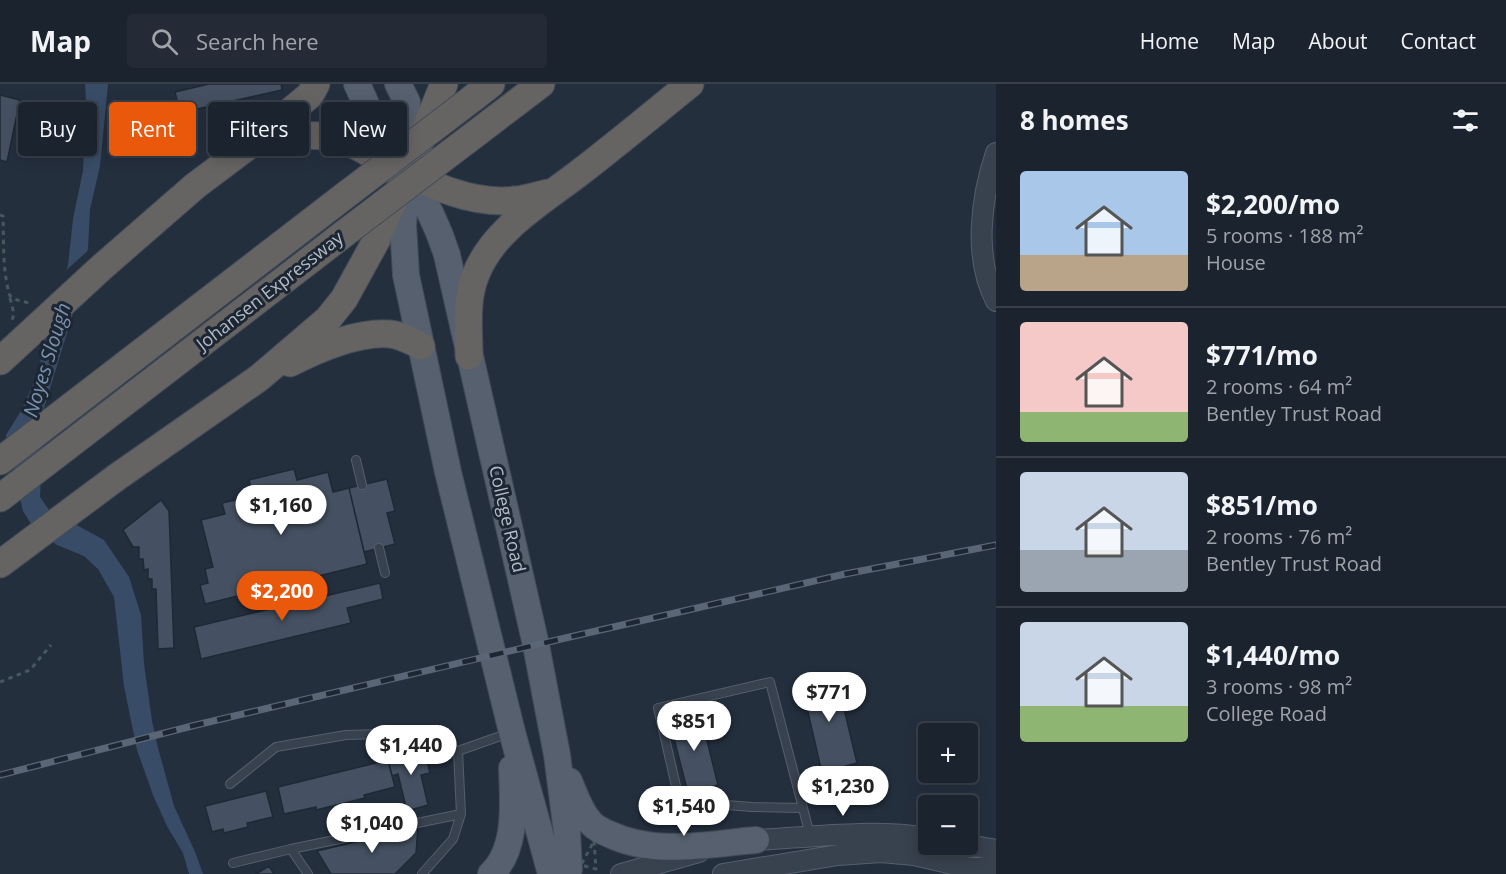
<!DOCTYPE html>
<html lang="en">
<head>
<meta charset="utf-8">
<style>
	body { margin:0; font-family:"Open Sans",sans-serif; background:#242b36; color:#f1f3f6; height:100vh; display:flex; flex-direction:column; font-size:22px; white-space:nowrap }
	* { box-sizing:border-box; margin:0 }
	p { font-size:20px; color:#a0a4aa }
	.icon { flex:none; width:33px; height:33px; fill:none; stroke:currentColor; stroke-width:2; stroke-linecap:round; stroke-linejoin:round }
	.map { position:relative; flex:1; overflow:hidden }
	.drawer { display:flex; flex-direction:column; background:#1b232e; width:510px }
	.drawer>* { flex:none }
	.banner { position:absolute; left:18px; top:18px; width:570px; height:54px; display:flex; gap:12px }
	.tools { position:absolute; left:918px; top:639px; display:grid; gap:12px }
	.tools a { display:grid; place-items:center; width:60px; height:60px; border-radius:6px; background:#1b232e; box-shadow:0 3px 15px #0003,0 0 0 2px #39404a; font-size:30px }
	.price { position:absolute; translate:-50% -51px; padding:0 14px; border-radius:21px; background:#fff; color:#222; font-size:20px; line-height:39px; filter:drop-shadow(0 2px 3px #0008) }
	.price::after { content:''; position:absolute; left:50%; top:36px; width:18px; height:14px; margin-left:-9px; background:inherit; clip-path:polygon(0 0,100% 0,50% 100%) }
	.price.selected { background:#ea580c; color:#fff }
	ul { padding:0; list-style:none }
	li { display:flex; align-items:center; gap:18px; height:150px; padding:0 24px }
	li+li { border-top:2px solid #39404a }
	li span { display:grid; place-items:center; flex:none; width:168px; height:120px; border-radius:6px; color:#555 }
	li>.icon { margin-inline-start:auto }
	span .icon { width:72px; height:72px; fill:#fffc; stroke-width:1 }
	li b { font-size:26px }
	h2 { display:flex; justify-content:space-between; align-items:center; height:72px; padding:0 24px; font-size:26px }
	.tag { padding:0 21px; border-radius:6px; background:#1b232e; box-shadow:0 3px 15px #0003,0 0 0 2px #39404a; font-size:21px; line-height:54px }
	.tag.selected { background:#ea580c; color:#fff }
	header { display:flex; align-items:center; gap:36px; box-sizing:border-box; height:84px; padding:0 30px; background:#1b232e; border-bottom:2px solid #39404a }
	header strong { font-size:28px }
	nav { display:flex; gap:33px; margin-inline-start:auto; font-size:21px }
	.search { width:420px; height:54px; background:#242b36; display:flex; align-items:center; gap:15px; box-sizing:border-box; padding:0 21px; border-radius:6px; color:#a0a4aa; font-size:22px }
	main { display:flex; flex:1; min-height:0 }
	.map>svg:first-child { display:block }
	.water { fill:#394c67 }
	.pier { fill:#242f3e }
	.building { fill:#455162; stroke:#1f2835; stroke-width:1.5 }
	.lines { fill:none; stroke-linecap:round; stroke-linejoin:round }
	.service-casing { stroke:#565f6c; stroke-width:10 }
	.tertiary-casing { stroke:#565f6c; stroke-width:22 }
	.primary-casing { stroke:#414a57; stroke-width:28 }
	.trunk-casing { stroke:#434c59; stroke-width:29 }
	.path { stroke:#44595c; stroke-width:3; stroke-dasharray:4.5 4.5; stroke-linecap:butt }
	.service { stroke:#38414e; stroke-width:8 }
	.tertiary { stroke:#38414e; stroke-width:20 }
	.primary { stroke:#56606e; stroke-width:26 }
	.trunk { stroke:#656462; stroke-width:27 }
	.rail-casing { stroke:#5a6575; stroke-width:7 }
	.rail { stroke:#1d2633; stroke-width:4.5; stroke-dasharray:14; stroke-linecap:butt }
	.trunk-bridge-casing { stroke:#434c59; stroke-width:29; stroke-linecap:butt }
	.trunk-bridge { stroke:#656462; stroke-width:27 }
	.labels { text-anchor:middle; stroke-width:6; stroke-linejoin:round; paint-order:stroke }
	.street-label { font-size:18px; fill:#b4bcc9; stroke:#1d2633 }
	.water-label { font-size:20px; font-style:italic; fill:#7c92b1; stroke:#1d2633 }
</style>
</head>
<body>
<header>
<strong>Map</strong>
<div class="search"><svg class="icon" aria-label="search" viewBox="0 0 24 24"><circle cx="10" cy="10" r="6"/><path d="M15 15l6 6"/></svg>Search here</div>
<nav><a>Home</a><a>Map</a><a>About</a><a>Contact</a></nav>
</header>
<main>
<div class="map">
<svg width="996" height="790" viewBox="0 0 996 790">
	<rect width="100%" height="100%" fill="#242f3e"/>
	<path class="water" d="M85 0H108L100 82 90 125 88 164 74 226 44 324 40 413 49 426 104 456 129 493 141 531 144 580 152 637 158 664 174 722 195 768 203 790H189L183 769 167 742 153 711 137 666 124 602 114 513 98 485 84 472 57 461 33 443 23 427 6 351 21 327 37 292 46 253 68 181 73 135 83 87 86 17Z"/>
	<path class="pier" d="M91 164 80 215 45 247 63 189Z"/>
	<path class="building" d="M209 0H281L282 6 180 29 175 8Z
		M0 11 20 16 7 78 0 76Z
		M294 385 297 396 328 388 333 408 349 404 367 480 205 520 200 501 208 499 205 485 213 483 201 436 225 430 222 419 253 412 249 396Z
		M387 395 395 427 387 429 395 460 364 468 349 404Z
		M161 416 169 427 174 564 158 565 156 505H152V495H148V485L144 486 143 475H139V463H133L123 446Z
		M380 499 383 515 347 524 351 539 201 575 194 543Z
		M836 591 857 679 822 689 801 598Z
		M700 628 718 701 688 709 669 635Z
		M424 663 430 689 421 691 428 721 407 727 398 690 392 692 387 672Z
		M388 676 395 703 364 711 365 714 316 726V723L284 730 278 703Z
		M266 707 273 733 247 739 248 743 224 749 223 745 212 748 205 722Z
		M418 743 416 769 395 790H331L317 767Z
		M269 782 274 790H256Z"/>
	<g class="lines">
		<defs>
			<path id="service" d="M356 376 362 401
				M379 464 385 489
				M230 700 276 663 346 651 417 649 458 667 509 649
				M803 724 752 723 689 718 679 715 658 624 770 598 810 751
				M233 779 291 765
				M308 790 291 765 461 730
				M422 790 453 755 461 730 458 667"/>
			<path id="tertiary" d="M996 69C981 114 973 173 996 217
				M743 759 756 756C811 753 874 745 928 754
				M963 760 996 766
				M621 790 699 768
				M723 790 838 771 881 768 914 771 970 784H996"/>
			<path id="primary" d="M357 0C366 19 372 37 383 54 390 66 400 77 407 88 424 114 438 142 447 171L536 561 557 671 567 748 569 785 566 790
				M398 0 407 18 405 39 407 89 403 141 406 191 448 388 512 648 551 790
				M569 697C575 711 580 727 590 738 595 744 602 747 609 750 655 772 707 760 756 756
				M491 790C518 765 513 717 512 684"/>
			<path id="trunk" d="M473 14 491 0
				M474 51 541 0
				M253 59C279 53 305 49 331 53 350 56 365 67 381 76 424 97 468 122 516 116 527 115 538 111 548 109
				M469 272C469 245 465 216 476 190 494 144 545 116 583 86 619 58 654 29 690 0
				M0 277 102 183 195 102 252 59 310 11 316 0
				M290 279C317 265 359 247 390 250 401 251 412 257 421 262
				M0 377 347 110
				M0 414 345 149
				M0 480 117 393 259 294 328 235 344 215 377 155 379 148 407 89 444 0"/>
		</defs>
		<use href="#service" class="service-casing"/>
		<use href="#tertiary" class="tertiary-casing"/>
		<use href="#primary" class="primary-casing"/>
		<use href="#trunk" class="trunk-casing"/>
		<path class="path" d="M0 131 3 132C4 158 2 187 10 212L17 216 29 219
			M10 214 14 230 12 236
			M0 598 30 586 51 561
			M594 757 596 785 581 781Z"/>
		<use href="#service" class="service"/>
		<use href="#tertiary" class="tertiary"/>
		<use href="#primary" class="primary"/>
		<use href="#trunk" class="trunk"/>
		<defs>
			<path id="rail" d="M0 691 196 641 561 555 845 490 996 461"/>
		</defs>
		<use href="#rail" class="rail-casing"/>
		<use href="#rail" class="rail"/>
		<defs>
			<path id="trunk-bridge" d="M347 110 473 14
				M345 149 474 51"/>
		</defs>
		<use href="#trunk-bridge" class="trunk-bridge-casing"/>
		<use href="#trunk-bridge" class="trunk-bridge"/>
	</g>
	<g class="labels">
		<g class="street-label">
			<text transform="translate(270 207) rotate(-38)" y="6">Johansen Expressway</text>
			<text transform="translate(507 435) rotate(77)" y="6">College Road</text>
		</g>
		<g class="water-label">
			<text transform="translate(47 276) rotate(-73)" y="7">Noyes Slough</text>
		</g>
	</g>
</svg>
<div class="tools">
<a>+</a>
<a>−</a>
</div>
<b class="price" style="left:281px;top:452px">$1,160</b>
<b class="price selected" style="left:282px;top:538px">$2,200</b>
<b class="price" style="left:829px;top:639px">$771</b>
<b class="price" style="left:694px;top:668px">$851</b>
<b class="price" style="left:411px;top:692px">$1,440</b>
<b class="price" style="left:843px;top:733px">$1,230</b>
<b class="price" style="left:684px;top:753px">$1,540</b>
<b class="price" style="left:372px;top:770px">$1,040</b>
<div class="banner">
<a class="tag">Buy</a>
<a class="tag selected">Rent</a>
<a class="tag">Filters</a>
<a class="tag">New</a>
</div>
</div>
<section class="drawer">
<h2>8 homes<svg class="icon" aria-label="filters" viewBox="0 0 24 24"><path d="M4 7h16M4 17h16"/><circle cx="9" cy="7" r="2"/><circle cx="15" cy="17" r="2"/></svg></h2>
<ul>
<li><span style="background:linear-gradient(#a9c7e8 70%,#b9a48a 0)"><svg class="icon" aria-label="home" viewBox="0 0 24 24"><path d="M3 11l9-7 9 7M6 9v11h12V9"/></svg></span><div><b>$2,200/mo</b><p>5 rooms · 188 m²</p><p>House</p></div></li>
<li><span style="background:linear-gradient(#f6c9c9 75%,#8fb573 0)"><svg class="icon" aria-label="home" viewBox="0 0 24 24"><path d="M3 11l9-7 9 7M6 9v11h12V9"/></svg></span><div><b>$771/mo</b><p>2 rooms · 64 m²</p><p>Bentley Trust Road</p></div></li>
<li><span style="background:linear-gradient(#c9d6e8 65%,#9aa5b1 0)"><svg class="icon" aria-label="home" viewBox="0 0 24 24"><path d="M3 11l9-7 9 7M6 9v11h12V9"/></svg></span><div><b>$851/mo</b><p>2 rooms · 76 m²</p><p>Bentley Trust Road</p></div></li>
<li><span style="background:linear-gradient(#c9d6e8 70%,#8fb573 0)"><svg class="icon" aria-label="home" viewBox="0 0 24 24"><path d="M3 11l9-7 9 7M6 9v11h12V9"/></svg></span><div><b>$1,440/mo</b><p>3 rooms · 98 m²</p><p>College Road</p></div></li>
</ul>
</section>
</main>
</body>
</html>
